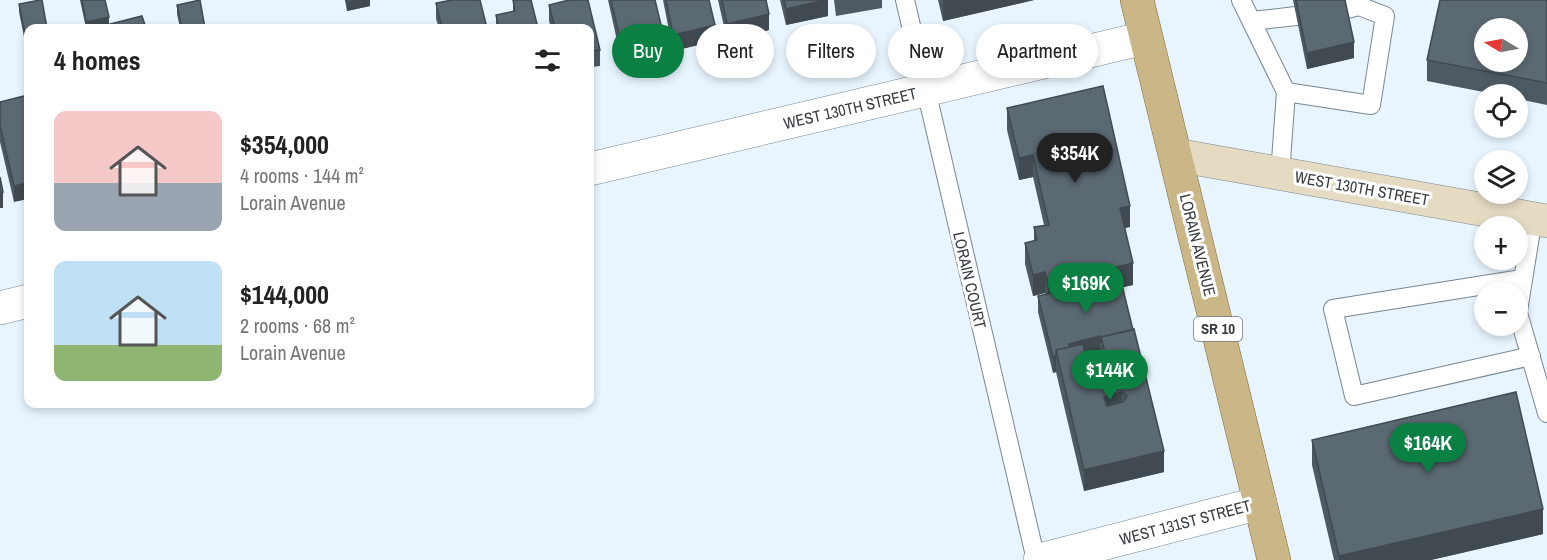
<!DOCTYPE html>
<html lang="en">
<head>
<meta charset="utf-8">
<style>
	body { margin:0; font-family:"Archivo Narrow",sans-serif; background:#f6f6f6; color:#222; height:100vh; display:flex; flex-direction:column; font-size:22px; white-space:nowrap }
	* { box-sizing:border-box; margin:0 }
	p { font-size:20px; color:#767676 }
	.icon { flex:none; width:33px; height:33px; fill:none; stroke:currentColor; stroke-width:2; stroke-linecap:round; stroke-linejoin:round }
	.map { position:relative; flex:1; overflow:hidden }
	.details { position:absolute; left:24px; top:24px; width:570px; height:384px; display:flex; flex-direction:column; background:#fff; border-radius:12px; box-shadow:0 3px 9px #0003 }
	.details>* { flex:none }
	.guide { position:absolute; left:612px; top:24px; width:570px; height:54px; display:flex; gap:12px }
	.needle { width:39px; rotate:280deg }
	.controls { position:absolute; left:1474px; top:18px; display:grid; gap:12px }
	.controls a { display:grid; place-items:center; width:54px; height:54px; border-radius:50%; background:#fff; box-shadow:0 3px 9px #0003; font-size:30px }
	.price { position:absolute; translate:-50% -51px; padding:0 14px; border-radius:21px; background:#0b8043; color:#fff; font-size:20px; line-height:39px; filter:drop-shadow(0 2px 3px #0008) }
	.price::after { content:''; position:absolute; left:50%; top:36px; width:18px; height:14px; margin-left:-9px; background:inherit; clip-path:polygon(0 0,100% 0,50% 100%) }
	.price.current { background:#222; color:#fff }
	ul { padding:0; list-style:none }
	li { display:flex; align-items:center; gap:18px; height:150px; padding:0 30px }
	li span { display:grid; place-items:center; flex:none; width:168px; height:120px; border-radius:12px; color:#555 }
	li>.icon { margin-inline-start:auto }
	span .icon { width:72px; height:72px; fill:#fffc; stroke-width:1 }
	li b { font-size:26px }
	h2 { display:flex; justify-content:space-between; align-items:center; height:72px; padding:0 30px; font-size:26px }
	.chip { padding:0 21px; border-radius:27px; background:#fff; box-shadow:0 3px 9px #0003; font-size:21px; line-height:54px }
	.chip.current { background:#0b8043; color:#fff }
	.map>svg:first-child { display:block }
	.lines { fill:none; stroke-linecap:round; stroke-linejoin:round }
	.service-casing { stroke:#788691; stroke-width:20 }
	.minor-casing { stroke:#788691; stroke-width:34 }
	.secondary-casing { stroke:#788691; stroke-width:34 }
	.primary-casing { stroke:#7f6b39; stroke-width:34 }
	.service { stroke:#fff; stroke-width:18 }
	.minor { stroke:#fff; stroke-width:33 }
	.secondary { stroke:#e5dac2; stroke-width:33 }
	.primary { stroke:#cab686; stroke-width:33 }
	.wall { fill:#4e5a63 }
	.shaded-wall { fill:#404a50 }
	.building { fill:#5b6973; stroke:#404a50; stroke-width:1.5; fill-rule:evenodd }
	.labels { text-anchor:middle; stroke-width:6; stroke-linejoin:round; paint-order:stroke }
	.shield { fill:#fff; stroke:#72767a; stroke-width:1.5 }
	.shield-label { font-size:15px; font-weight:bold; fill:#363c41 }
	.street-label { font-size:16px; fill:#363c41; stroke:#fff }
</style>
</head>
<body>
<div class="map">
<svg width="1547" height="560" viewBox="0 0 1547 560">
	<rect width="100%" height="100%" fill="#e8f5ff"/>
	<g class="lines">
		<defs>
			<path id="service" d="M905 0 1036 560
				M1241 0 1286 92 1280 174
				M1252 21 1296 16
				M1286 92 1371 105 1385 16 1359 6 1343 10
				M1522 279 1333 309 1354 396 1531 356
				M1518 311 1533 218
				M1518 313 1547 413"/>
			<path id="minor" d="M590 169 1145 38
				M0 308 28 301
				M1040 560 1260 503"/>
			<path id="secondary" d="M1176 155 1547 221"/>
			<path id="primary" d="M1137 0 1274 560"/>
		</defs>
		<use href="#service" class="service-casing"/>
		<use href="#minor" class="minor-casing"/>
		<use href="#secondary" class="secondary-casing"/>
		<use href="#primary" class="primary-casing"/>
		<use href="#service" class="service"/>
		<use href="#minor" class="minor"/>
		<use href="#secondary" class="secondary"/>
		<use href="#primary" class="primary"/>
	</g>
	<path class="wall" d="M80 0H105L109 26 86 28Z
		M345 0H370V6L347 11Z
		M513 0 538 28H496V15L513 12Z
		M569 0H588L600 50V66L590 67V28H551L549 21V5Z
		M608 0H655L664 53 622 63Z
		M663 0H709L715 41 673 51Z
		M718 0H766L769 30 727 40Z
		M780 0H828V16L786 25Z
		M834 0H882V8L836 16Z
		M938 0H1034L943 21Z
		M1293 0H1345L1354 58 1307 69Z
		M1547 0V105L1518 99V94H1494L1427 81V60Z
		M436 3 487 28H439L436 19Z
		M19 4 28 28V42H25L19 12Z
		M177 5 205 28H180L177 14Z
		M28 95 14 202 0 142V102Z
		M1007 108 1130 227 1124 228 1133 285 1122 287 1164 472 1084 491 1056 372 1053 373 1038 312V296L1046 295 1045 293 1033 296 1025 264V243L1034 241V227L1044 225 1033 177 1019 180 1007 130Z
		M1312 440 1543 534 1431 560H1334L1312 465Z"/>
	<path class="shaded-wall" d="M358 0H370V6L347 11V3Z
		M828 0V16L786 25V9Z
		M943 0H1034L943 21Z
		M769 14V30L727 40V24Z
		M109 17V26L96 28H86V22Z
		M715 25V41L673 51V35Z
		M664 37V53L622 63V47Z
		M1354 42V58L1307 69V53Z
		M1033 155V177L1019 180V158Z
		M28 183V199L14 202V186Z
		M0 192H3V208H0Z
		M1130 206V227L1120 229V208Z
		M1133 263V285L1088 295 1086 285V296L1048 305V283Z
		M1045 272V293L1033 296V275Z
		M1100 336V352L1071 369 1069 344Z
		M1056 356V372L1053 373V357Z
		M1122 392V414L1104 418V397Z
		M1164 451V472L1084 491V470Z
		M1543 509V534L1431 560H1339V556Z"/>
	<path class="building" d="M40 0H42L47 28H28V33L25 34 19 4Z
		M82 0H105L109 17 86 22Z
		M200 0 205 28H182L177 5Z
		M346 0H358L347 3Z
		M452 0H480L487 28H442L436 3Z
		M513 0H531L538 28H499L496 15 515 11Z
		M569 0H588L600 50 590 51V28H555L549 5Z
		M611 0H655L664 37 622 47Z
		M666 0H709L715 25 673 35Z
		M722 0H766L769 14 727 24Z
		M784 0H826L786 9Z
		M1296 0H1345L1354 42 1307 53Z
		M1440 0H1547V83L1427 60ZM1485 28H1518V62H1485Z
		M142 16 146 28H111L110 24Z
		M1103 86 1130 206 1120 208 1133 263 1048 283 1045 272 1033 275 1025 243 1037 240 1034 227 1049 225 1033 155 1019 158 1007 108Z
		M28 95V183L14 186 0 126V102Z
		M0 177 3 192H0Z
		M1120 277 1133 330 1101 337V343L1100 336 1069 344 1070 347 1056 350V356L1053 357 1038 296 1056 292 1058 300 1088 292 1086 285Z
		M1134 329 1164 451 1084 470 1056 350 1083 344 1085 353 1104 348 1101 337ZM1122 392 1127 396 1123 402 1107 406 1104 397Z
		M1516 392 1543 509 1339 556 1312 440Z"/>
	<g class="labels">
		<rect class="shield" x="1194" y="317" width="48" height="24" rx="4.5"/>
		<g class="shield-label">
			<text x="1218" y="334">SR 10</text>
		</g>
		<g class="street-label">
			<text transform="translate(850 108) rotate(-13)" y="6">WEST 130TH STREET</text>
			<text transform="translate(1362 188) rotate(10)" y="6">WEST 130TH STREET</text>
			<text transform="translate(1198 245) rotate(76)" y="6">LORAIN AVENUE</text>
			<text transform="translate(970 280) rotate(77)" y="6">LORAIN COURT</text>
			<text transform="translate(1185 522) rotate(-15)" y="6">WEST 131ST STREET</text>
		</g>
	</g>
</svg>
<div class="controls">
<a><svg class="needle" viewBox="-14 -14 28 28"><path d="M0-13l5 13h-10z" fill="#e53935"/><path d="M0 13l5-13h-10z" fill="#767676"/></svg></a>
<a><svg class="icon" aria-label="locate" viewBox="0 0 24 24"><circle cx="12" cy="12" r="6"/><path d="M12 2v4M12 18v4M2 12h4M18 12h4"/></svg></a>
<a><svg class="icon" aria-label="layers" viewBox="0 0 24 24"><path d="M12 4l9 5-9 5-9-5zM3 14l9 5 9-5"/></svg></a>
<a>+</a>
<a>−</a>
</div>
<b class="price current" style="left:1075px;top:184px">$354K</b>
<b class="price" style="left:1086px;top:314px">$169K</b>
<b class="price" style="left:1110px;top:401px">$144K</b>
<b class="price" style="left:1428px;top:474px">$164K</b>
<div class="guide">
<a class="chip current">Buy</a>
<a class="chip">Rent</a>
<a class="chip">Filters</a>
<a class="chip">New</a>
<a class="chip">Apartment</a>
</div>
<section class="details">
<h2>4 homes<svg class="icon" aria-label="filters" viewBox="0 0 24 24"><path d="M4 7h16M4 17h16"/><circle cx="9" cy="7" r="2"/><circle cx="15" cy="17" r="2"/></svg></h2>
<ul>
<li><span style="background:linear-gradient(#f6c9c9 60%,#9aa5b1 0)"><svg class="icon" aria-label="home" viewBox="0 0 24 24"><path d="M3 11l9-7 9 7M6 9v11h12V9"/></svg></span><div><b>$354,000</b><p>4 rooms · 144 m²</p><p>Lorain Avenue</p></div></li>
<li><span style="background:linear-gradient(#bfe0f5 70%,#8fb573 0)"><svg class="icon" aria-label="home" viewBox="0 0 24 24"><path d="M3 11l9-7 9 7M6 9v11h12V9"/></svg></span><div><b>$144,000</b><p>2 rooms · 68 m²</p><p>Lorain Avenue</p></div></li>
</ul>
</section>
</div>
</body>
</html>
